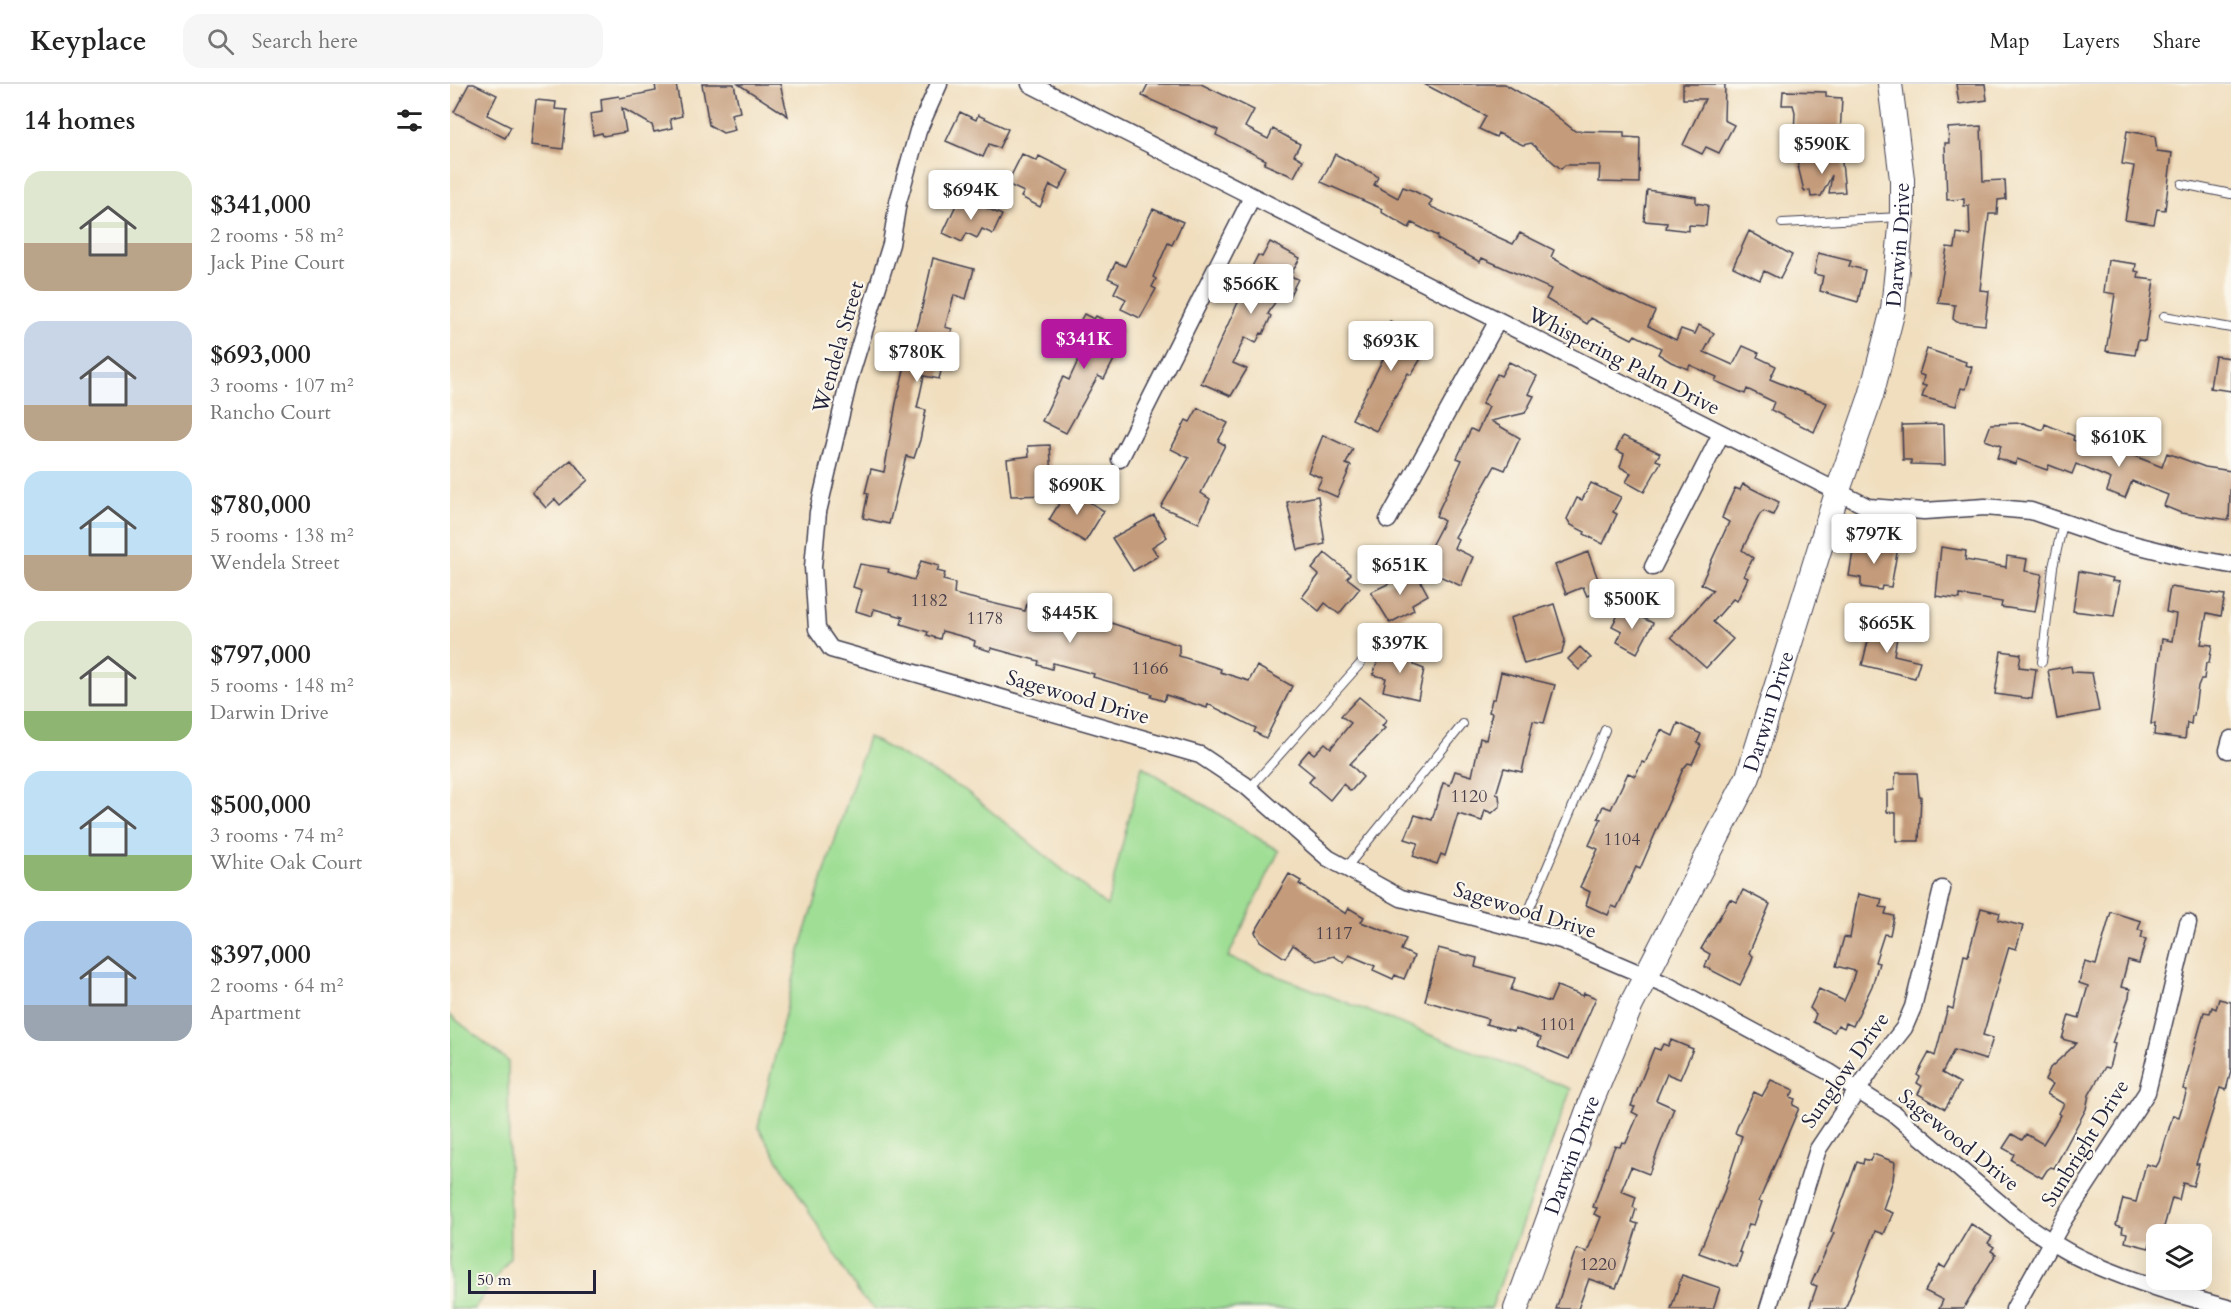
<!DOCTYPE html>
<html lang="en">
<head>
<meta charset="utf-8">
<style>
	body { margin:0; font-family:Cardo,serif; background:#f6f6f6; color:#222; height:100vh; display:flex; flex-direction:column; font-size:22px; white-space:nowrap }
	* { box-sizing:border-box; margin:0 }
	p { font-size:20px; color:#767676 }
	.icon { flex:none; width:33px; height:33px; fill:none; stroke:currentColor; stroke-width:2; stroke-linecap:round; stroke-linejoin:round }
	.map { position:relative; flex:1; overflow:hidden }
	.panel { display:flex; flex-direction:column; background:#fff; width:450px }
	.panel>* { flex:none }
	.tools { position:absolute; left:1696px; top:1140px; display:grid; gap:12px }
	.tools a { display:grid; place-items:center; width:66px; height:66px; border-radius:12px; background:#fff; box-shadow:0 6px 24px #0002; font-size:30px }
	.scale { position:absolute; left:18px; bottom:15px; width:128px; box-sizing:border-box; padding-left:6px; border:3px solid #22223b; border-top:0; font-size:16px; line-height:21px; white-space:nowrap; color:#22223b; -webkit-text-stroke:4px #fbf7ec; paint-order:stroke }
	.price { position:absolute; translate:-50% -51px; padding:0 14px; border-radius:6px; background:#fff; color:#222; font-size:20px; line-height:39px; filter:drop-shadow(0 2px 3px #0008) }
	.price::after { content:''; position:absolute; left:50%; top:36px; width:18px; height:14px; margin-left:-9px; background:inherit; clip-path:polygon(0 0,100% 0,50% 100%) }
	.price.current { background:#b5179e; color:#fff }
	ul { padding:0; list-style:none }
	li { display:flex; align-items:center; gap:18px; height:150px; padding:0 24px }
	li span { display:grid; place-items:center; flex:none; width:168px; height:120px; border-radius:18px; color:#555 }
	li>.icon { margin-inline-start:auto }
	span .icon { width:72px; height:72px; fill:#fffc; stroke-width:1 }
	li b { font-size:26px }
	h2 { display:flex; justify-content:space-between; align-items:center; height:72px; padding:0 24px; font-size:26px }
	header { display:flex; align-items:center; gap:36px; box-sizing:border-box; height:84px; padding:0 30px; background:#fff; border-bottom:2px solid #e0e0e0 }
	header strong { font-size:28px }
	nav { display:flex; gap:33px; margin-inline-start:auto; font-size:21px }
	.search { width:420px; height:54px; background:#f6f6f6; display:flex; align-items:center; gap:15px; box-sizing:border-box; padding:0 21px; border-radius:18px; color:#767676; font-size:22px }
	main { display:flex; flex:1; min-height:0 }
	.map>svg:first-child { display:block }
	.green { fill:#9fde94; stroke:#608068; stroke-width:1.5 }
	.building { fill:#c49c7b }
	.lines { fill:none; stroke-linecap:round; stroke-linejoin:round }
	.lane-casing { stroke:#413e4f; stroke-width:10 }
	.street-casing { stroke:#413e4f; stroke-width:19 }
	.secondary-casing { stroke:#413e4f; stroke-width:26 }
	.lane { stroke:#fff; stroke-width:8 }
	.street { stroke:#fff; stroke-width:16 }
	.secondary { stroke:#fff; stroke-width:24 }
	.labels { text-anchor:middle; stroke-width:4.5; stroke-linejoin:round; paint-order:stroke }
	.number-label { font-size:18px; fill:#4a404b }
	.street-label { font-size:21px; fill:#22223b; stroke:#fbf7ec }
</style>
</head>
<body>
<header>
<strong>Keyplace</strong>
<div class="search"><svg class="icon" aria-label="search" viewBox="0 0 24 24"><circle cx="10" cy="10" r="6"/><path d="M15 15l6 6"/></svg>Search here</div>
<nav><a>Map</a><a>Layers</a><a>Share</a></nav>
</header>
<main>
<section class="panel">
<h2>14 homes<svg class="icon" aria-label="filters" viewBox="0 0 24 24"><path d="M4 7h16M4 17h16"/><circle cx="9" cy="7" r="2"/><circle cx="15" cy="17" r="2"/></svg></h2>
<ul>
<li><span style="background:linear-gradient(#dfe7d0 60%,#b9a48a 0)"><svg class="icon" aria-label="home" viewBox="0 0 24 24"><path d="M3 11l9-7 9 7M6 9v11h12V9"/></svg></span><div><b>$341,000</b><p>2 rooms · 58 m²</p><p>Jack Pine Court</p></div></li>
<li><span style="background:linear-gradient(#c9d6e8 70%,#b9a48a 0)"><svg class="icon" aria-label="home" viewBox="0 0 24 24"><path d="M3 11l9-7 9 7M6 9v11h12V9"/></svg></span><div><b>$693,000</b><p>3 rooms · 107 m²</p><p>Rancho Court</p></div></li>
<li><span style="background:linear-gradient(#bfe0f5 70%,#b9a48a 0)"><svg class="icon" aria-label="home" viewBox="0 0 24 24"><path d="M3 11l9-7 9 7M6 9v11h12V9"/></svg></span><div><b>$780,000</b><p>5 rooms · 138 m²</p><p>Wendela Street</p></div></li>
<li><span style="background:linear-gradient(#dfe7d0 75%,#8fb573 0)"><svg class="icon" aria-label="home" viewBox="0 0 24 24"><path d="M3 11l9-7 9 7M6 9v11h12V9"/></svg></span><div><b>$797,000</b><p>5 rooms · 148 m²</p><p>Darwin Drive</p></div></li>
<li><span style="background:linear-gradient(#bfe0f5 70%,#8fb573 0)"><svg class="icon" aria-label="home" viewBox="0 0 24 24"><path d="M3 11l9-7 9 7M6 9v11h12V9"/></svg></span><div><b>$500,000</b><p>3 rooms · 74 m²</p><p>White Oak Court</p></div></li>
<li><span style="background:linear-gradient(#a9c7e8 70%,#9aa5b1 0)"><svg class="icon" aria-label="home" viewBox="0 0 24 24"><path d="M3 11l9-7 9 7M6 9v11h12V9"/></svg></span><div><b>$397,000</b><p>2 rooms · 64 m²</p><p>Apartment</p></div></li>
</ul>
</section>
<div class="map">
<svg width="1781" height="1225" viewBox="0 0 1781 1225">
	<rect width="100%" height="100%" fill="#fbf7ec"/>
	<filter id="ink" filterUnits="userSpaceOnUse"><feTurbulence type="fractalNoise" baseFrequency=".0167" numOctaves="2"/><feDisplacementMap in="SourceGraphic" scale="12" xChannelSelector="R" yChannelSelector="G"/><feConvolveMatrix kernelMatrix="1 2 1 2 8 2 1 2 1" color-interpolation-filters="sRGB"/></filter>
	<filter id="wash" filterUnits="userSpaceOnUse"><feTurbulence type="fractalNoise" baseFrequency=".008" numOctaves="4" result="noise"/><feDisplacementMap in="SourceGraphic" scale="24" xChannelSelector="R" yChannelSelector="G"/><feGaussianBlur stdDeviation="1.35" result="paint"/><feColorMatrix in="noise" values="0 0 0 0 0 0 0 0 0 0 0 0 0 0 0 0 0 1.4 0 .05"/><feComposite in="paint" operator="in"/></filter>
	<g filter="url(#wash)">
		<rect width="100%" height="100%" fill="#f0debe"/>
		<path class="green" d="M418 653 515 706 657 822 692 682 829 767 778 873 1121 1005 1041 1225H425L411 1213 308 1043 352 859Z
			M0 931 58 977 60 1174 24 1225H0Z"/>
		<g id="blocks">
			<path class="building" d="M19 0H24L47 11 37 31 61 43 55 54 4 28Z
				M205 0H226L232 32 220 35 222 44 204 48 202 41 172 24 176 48 153 52 152 49 143 51 140 30 152 28 151 15 169 12 170 14 206 7Z
				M252 0H284L290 28 281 30 285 46 273 49 259 41Z
				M288 0H330L338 32Z
				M698 0H751L804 26 795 43 818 55 823 45 850 60 844 71 853 76 844 93 814 80 816 76 766 51 768 46 692 12Z
				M974 0H1055L1096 24 1125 47 1174 48V53L1190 54 1189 99 1149 98 1150 81H1115L1111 85 1081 59 1073 61 1048 49 1046 53 1029 45 1036 32Z
				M1233 0H1275L1274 36 1284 41 1269 69 1256 63 1252 70 1233 61 1255 15H1233Z
				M1506 0H1535L1537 16 1509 20Z
				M1333 7 1376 8V13L1392 14 1390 52 1344 51 1345 28 1343 21H1332Z
				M86 16 106 18 105 25 117 26 113 65 81 61Z
				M510 28 526 36 528 31 558 45 549 64 539 60 533 73 496 57Z
				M1531 42 1533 97 1555 96 1556 115 1548 116 1547 130H1539L1530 206 1539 207 1535 241 1507 238 1503 235 1505 221 1488 219 1497 163 1505 164 1507 149 1520 151 1519 122H1514V115L1497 116 1495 59H1499L1498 44Z
				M1677 47 1705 52 1707 67 1722 69 1715 126 1707 125 1704 140 1675 136 1684 82 1672 80Z
				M1387 68 1391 69 1395 108 1379 109 1382 91 1371 112 1361 113 1360 106 1354 107 1347 78 1386 74Z
				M572 70 587 77 589 72 619 87 609 106 600 101 590 123 571 113 574 108 557 100Z
				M885 70 924 90 928 93 924 101 948 114 953 103 964 107 982 116 979 122 1063 160 1070 149 1104 166 1101 173 1155 204 1205 227 1198 242 1226 256 1231 245 1245 250 1249 241 1264 249 1254 268 1283 281 1293 262 1309 269 1307 273 1326 282 1320 295 1377 319 1364 348 1321 326 1324 318 1297 305 1295 310 1265 297 1267 293 1240 281 1238 285 1221 278 1208 270 1211 264 1185 251 1182 255 1141 234 1137 240 1096 215 1101 205 1032 174 1030 178 987 155 988 152 962 139 959 144 931 128 932 125 871 98Z
				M1197 106 1246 113V119L1258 121 1256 142 1239 141V147L1216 144 1217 139 1194 137Z
				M515 114 552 131 543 150 532 145 527 154 517 149 512 158 493 149 507 119 512 121Z
				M703 125 733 138 722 161 718 159 703 193 706 195 702 203 706 205 690 234 671 225 676 215 664 209 669 199 658 194 666 178 675 182Z
				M1299 147 1342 171 1330 195 1314 187 1310 196 1283 183Z
				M820 158 850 174 840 192 848 195 840 211 832 206 818 230 821 232 813 250 811 249 806 259 795 253 783 279 797 285 781 312 751 299 796 201 793 200 808 171 812 173Z
				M1368 169 1401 177 1399 182 1415 186 1408 218 1370 207 1373 192 1364 190Z
				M483 174 524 185 516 215 504 211 495 243 502 245 489 295 474 292 467 324 476 326 470 356 464 374 456 372 439 440 413 434 418 410 415 409 421 385 434 388 446 319 459 265 469 237Z
				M1658 176 1686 180 1685 187 1689 188 1688 194 1704 196 1695 257 1688 256 1685 271 1656 267 1665 210 1654 208Z
				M634 230 644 235 646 232 673 246 664 263 669 266 654 295 648 292 616 349 592 337 613 293 619 296 630 272 619 267 631 243 628 241Z
				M940 237 947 241 949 239 977 253 973 260 978 263 961 291 958 289 926 347 902 335 937 267 926 262Z
				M1477 265 1516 278 1515 281 1522 283 1516 305 1511 304 1506 322 1472 313 1476 302 1472 301 1474 292 1469 290Z
				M1765 272 1781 274V307L1760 304Z
				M1059 278 1087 292 1078 310 1084 312 1075 329 1041 337 1070 354 1055 386 1045 382 1005 453 1008 455 1004 464 1023 473 1011 502 970 483 994 437 986 432 1012 376 1007 374 1021 345 1027 348 1039 323 1032 320 1047 290 1051 292Z
				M748 324 778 339 768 357 775 361 751 409 760 415 749 439 711 423 739 374 721 365 736 336 740 338Z
				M1573 339 1593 346 1595 340 1624 352 1623 356 1654 368 1657 361 1712 383 1717 369 1755 383 1781 387 1779 436 1731 429 1714 422 1718 411 1682 397 1675 414 1657 407 1661 395 1626 380 1622 390 1599 381 1597 386 1567 375 1565 380 1547 374 1551 362 1535 356 1541 340Z
				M1494 340 1495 381 1461 380V376H1453L1452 341Z
				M873 351 903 365 896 380 901 382 887 413 867 404 872 394 858 388Z
				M1173 352 1210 369 1206 376 1211 378 1194 408 1176 398 1181 389 1170 383 1174 370 1166 366Z
				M600 361 603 411 561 412 557 375 579 372 578 362Z
				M121 376 138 396 110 421 105 415 96 424 82 408Z
				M1141 399 1171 413 1163 428 1167 430 1153 460 1134 450 1135 448 1121 441 1117 435 1127 414 1132 416Z
				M1293 400 1329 418 1323 431 1314 427 1310 430 1292 466 1303 474 1294 492 1298 494 1287 517 1283 515 1263 538 1283 555 1256 584 1221 553 1263 506 1251 500 1279 438 1272 434 1277 421 1285 404 1290 406Z
				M625 409 654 427 635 458 599 436 615 410 622 414Z
				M868 412 875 460 848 466 837 418Z
				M704 431 717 453 702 463 708 472 683 487 662 454Z
				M1413 460 1448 463 1441 503 1432 502 1431 506 1411 503V494L1399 492 1404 461 1412 463Z
				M1491 463 1516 467 1515 476 1556 483 1557 472 1577 475 1575 487 1592 490 1585 528 1551 523 1552 518 1510 511V515L1486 512Z
				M1138 468 1152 506 1137 512 1133 503 1116 510 1105 481Z
				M875 469 901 490 897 494 910 504 889 530 875 519 869 527 852 513 869 491 862 485Z
				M471 477 489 482 487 487 495 489 493 496 505 499 504 510 575 527 578 516 632 533 633 530 729 561V572L771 585 770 588 799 597 807 582 842 602 816 654 804 648 806 644 758 620 757 624 716 611 714 617 701 613 702 610 643 593 644 590 603 579 602 585 588 581 589 577 541 564 540 567 524 562 525 557 518 554 492 547 490 555 483 553 477 551 478 548 451 540 453 533 424 525 422 532 406 527 412 506 403 503 410 480 439 485 438 488 464 496Z
				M965 487 978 511 962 520 964 526 940 539 921 508Z
				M1629 487 1663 494 1662 497 1670 498 1664 532 1623 527Z
				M1720 503 1775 511 1771 532 1757 529 1751 560 1762 561 1759 579H1756L1754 595H1751L1748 602 1744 632H1742L1741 640 1737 639 1735 655 1704 651 1705 640H1701L1712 555 1722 557 1726 530 1716 528Z
				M1104 520 1115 556 1112 569 1074 580 1060 534Z
				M1172 524 1203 539 1187 569 1167 558 1172 547 1162 542Z
				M1422 541 1448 547 1444 571 1470 577 1465 594 1412 581Z
				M1130 563 1141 574 1129 586 1118 575Z
				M931 566 966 573 964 581 974 585 968 615 933 607 936 594 923 591Z
				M1551 567 1571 570 1569 583 1586 585 1582 615 1545 610Z
				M1621 582 1622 588 1642 589 1649 627 1607 635 1598 586Z
				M1051 588 1105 601 1094 639 1083 637 1072 688 1054 684 1046 710 1049 711 1050 722 1042 729 1035 726 1032 737 1008 730 995 772 991 770 987 780 963 772 968 759 955 755 965 731 982 736 993 699 1000 701 1005 687 1022 692 1030 654 1036 656 1042 629 1039 628 1042 615H1045Z
				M909 613 937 636 932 642 935 644 900 680 913 693 901 707 893 700 880 716 859 698 864 692 848 679 859 666 864 670 875 659 881 664 901 639 891 632Z
				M1228 639 1251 650 1247 659 1251 661 1242 680 1238 679 1233 685 1190 785 1186 783 1167 824 1162 822 1158 831 1136 821 1140 808 1130 803 1148 765 1139 761 1151 735 1148 734 1153 722 1161 725 1178 689 1185 692 1192 678 1195 679 1211 646 1223 652Z
				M1446 689H1467L1469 712H1471L1469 757H1446V729L1437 728V707L1444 706Z
				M839 790 851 797 849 800 896 830 899 824 914 833 911 838 956 855 951 866 964 872 954 895 945 891 943 895 923 886 925 882 899 871 894 879 884 872 867 877 843 861 835 874 810 857 805 848Z
				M1293 806 1320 820 1299 869 1303 872 1300 881 1290 901 1255 883 1260 870 1251 865 1280 815 1287 818Z
				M1408 810 1432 815 1430 823 1437 824 1435 830 1444 832 1440 851 1434 850 1425 878 1429 879 1422 902 1403 942 1396 939 1394 944 1388 941 1384 948 1363 938 1366 930 1360 924 1369 905 1394 917 1401 901 1405 887 1386 882 1394 853 1400 854Z
				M1531 824 1550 829 1548 836 1573 842 1566 865 1559 863 1533 951 1543 954 1536 976 1504 966 1492 989 1510 999 1495 1025 1468 1010 1472 1002 1467 999 1470 993 1467 991 1479 969 1485 972 1498 923 1503 925 1514 871 1518 872Z
				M1661 828 1691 837 1688 846 1693 847 1691 854 1696 855 1689 879 1678 876 1671 903 1680 905 1679 913 1662 959 1665 960 1659 984 1655 983 1639 1011 1636 1025 1604 1084 1601 1083 1597 1086 1592 1094 1561 1076 1564 1070 1553 1064 1562 1050 1572 1056 1576 1050 1593 1060 1611 1031 1609 1029 1614 1020 1597 1010 1603 1000 1595 996 1600 984 1627 959 1612 955 1619 931 1629 934 1638 902 1629 899 1635 878 1646 881Z
				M988 864 1027 874 1025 883 1065 894 1061 906 1100 918 1107 902 1133 912 1134 909 1146 914 1119 975 1088 962 1091 954 1065 944 1064 947 1036 940 1038 935 975 917Z
				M1769 915 1781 918V987L1776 1006 1770 1004 1746 1080H1749L1743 1102 1733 1099 1729 1116 1722 1114 1712 1150H1707V1157L1701 1155 1699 1164 1675 1158 1677 1149 1672 1148 1673 1143 1666 1141 1673 1115 1686 1118 1696 1080 1706 1083 1709 1078 1723 1031 1729 1033 1737 1006 1733 1005 1754 928 1760 929 1762 923 1766 925Z
				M1221 956 1243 965 1230 995 1217 990 1206 1016 1224 1024 1199 1090 1181 1083 1171 1107 1186 1113 1183 1123 1186 1125 1182 1138 1188 1140 1172 1190 1166 1204 1139 1195 1128 1225H1106L1124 1171 1127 1165 1137 1168 1151 1133 1144 1130 1147 1124 1143 1123 1162 1069 1165 1062 1170 1063 1172 1058 1176 1059 1188 1031 1182 1028 1185 1023 1181 1022 1204 964 1210 966 1213 960 1218 962Z
				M1321 996 1344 1006 1340 1013 1345 1015 1343 1021 1349 1024 1309 1117 1312 1118 1304 1141 1299 1140 1289 1168 1292 1169 1287 1183 1249 1169 1273 1111 1292 1052 1285 1049 1290 1036 1304 1008 1312 1012Z
				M1423 1070 1445 1078 1443 1096 1433 1125 1443 1129 1434 1150 1426 1147 1395 1225H1359L1367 1202 1361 1200 1384 1149 1381 1148 1407 1078 1413 1080 1414 1075 1420 1077Z
				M1521 1140 1542 1153 1538 1159 1544 1163 1541 1167 1546 1170 1513 1225H1489L1493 1216 1475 1207 1490 1181 1495 1184Z
				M1232 1191 1270 1204 1263 1225H1221Z"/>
		</g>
	</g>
	<g filter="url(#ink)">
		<use href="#blocks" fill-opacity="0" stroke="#413e4f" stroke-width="1.5"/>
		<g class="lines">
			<defs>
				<path id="lane" d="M1732 100 1781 110
					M1332 139 1451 133
					M1714 232 1781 244
					M1592 578 1603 483 1613 439
					M799 705 911 579
					M896 784 1013 640
					M1071 845 1155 646"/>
				<path id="street" d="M489 0 468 47 448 118 441 160 399 296 368 428 363 483 367 545 381 565 750 671 795 701 878 774 951 814 1111 856 1219 902 1379 988 1443 1029 1577 1142C1597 1155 1618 1170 1641 1179 1686 1199 1733 1212 1781 1225
					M580 0 1418 423 1474 427 1535 423 1581 427 1662 455 1726 471 1781 481
					M670 375 802 113
					M938 436 1047 238
					M1203 483 1271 350
					M1778 666 1781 655
					M1318 1225 1368 1065 1421 986 1454 944 1463 923 1492 805
					M1564 1225 1614 1135 1697 1008 1738 839"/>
				<g id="secondary">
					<path id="s1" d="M1066 1225 1141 1018 1181 921 1298 693 1387 409 1421 312 1443 226 1452 133V95L1440 0"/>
				</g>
			</defs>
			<use href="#lane" class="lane-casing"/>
			<use href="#street" class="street-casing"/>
			<use href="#secondary" class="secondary-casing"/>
			<use href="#lane" class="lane"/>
			<use href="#street" class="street"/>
			<use href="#secondary" class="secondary"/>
		</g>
	</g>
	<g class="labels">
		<g class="number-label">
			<text x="479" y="522">1182</text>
			<text x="535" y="540">1178</text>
			<text x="700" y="590">1166</text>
			<text x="1019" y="718">1120</text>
			<text x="1172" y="761">1104</text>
			<text x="884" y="855">1117</text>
			<text x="1108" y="946">1101</text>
			<text x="1148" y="1186">1220</text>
		</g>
		<g class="street-label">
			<text dy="7" stroke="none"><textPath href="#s1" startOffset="1136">Darwin Drive</textPath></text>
			<text transform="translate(388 263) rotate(-74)" y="7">Wendela Street</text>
			<text transform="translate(1174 277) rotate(27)" y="7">Whispering Palm Drive</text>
			<text transform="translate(628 613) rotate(16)" y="7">Sagewood Drive</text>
			<text dy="7" stroke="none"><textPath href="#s1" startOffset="650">Darwin Drive</textPath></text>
			<text transform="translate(1075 826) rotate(17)" y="7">Sagewood Drive</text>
			<text transform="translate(1395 986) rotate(-55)" y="7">Sunglow Drive</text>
			<text transform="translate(1509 1056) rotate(39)" y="7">Sagewood Drive</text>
			<text transform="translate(1635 1059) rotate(-58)" y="7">Sunbright Drive</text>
			<text dy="7" stroke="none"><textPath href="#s1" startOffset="164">Darwin Drive</textPath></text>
		</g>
	</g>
</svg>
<div class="tools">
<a><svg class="icon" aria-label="layers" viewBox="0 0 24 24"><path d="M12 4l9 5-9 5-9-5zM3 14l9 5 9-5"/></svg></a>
</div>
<div class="scale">50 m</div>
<b class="price" style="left:1372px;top:91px">$590K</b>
<b class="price" style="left:521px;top:137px">$694K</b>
<b class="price" style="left:801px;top:231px">$566K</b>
<b class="price current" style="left:634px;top:286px">$341K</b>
<b class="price" style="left:941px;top:288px">$693K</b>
<b class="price" style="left:467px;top:299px">$780K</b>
<b class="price" style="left:1669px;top:384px">$610K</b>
<b class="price" style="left:627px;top:432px">$690K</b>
<b class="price" style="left:1424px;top:481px">$797K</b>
<b class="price" style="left:950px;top:512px">$651K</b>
<b class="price" style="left:1182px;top:546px">$500K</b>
<b class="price" style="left:620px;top:560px">$445K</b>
<b class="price" style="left:1437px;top:570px">$665K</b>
<b class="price" style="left:950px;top:590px">$397K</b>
</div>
</main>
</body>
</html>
